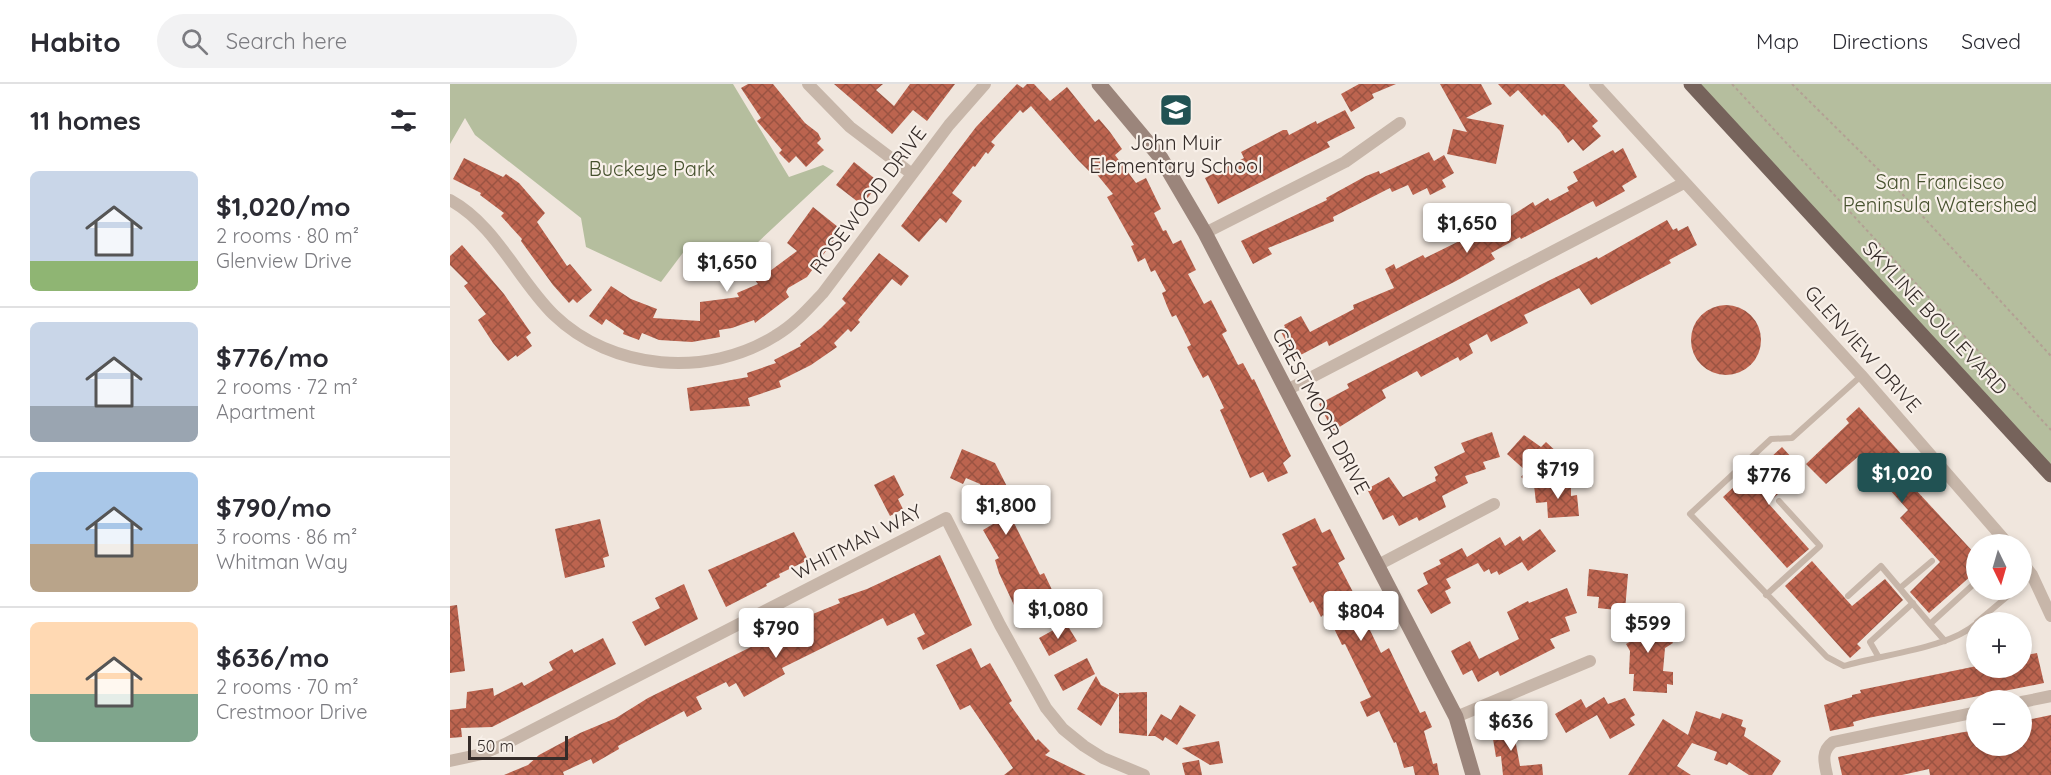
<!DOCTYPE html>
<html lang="en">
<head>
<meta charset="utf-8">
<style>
	body { margin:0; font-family:Quicksand,sans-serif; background:#f2f2f3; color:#2b2b33; height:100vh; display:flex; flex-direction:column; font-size:22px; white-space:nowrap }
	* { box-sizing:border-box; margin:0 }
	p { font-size:20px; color:#7c7c81 }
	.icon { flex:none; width:33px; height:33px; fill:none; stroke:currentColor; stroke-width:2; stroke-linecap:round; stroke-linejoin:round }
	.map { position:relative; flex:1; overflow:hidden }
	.drawer { display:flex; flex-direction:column; background:#fff; width:450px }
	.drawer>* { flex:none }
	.needle { width:39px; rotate:175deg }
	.buttons { position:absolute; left:1516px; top:450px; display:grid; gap:12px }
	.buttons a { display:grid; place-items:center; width:66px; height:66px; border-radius:50%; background:#fff; box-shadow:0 3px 9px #0003; font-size:30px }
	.scale { position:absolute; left:18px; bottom:15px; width:100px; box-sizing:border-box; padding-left:6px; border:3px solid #352c29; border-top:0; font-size:16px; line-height:21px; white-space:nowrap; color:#352c29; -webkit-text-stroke:4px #f8f0e9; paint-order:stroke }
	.price { position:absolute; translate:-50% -51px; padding:0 14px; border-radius:6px; background:#fff; color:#222; font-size:20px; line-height:39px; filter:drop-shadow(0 2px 3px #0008) }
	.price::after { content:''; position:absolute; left:50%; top:36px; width:18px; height:14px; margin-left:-9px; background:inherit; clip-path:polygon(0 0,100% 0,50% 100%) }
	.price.on { background:#215253; color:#fff }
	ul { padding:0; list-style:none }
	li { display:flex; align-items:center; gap:18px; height:150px; padding:0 30px }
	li+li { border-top:2px solid #e1e1e2 }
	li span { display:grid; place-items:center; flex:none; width:168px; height:120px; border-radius:9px; color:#555 }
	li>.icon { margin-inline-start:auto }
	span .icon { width:72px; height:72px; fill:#fffc; stroke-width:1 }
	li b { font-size:26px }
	h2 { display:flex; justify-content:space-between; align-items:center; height:72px; padding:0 30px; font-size:26px }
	header { display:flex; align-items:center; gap:36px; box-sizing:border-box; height:84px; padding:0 30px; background:#fff; border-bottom:2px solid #e1e1e2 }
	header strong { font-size:28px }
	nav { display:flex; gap:33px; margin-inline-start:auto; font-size:21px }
	.search { width:420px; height:54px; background:#f2f2f3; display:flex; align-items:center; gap:15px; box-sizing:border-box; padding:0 21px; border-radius:33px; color:#7c7c81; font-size:22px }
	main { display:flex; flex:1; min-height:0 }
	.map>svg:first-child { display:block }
	.park { fill:#b5be9e }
	.building { fill:url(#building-cross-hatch) }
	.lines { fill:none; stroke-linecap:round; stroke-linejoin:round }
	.path { stroke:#b3a094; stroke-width:2; stroke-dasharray:3 3; stroke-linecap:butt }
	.lane { stroke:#c7b6a9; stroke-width:6 }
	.street { stroke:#c7b6a9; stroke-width:12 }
	.secondary { stroke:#9b857b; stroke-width:15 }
	.primary { stroke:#76635b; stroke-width:15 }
	.labels { text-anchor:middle; stroke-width:4.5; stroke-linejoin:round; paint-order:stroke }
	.poi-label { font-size:20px; fill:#352c29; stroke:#f8f0e9 }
	.park-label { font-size:20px; fill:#46512e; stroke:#f8f0e9 }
	.street-label { font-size:20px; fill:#352c29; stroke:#f8f0e9 }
</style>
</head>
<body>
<header>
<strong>Habito</strong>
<div class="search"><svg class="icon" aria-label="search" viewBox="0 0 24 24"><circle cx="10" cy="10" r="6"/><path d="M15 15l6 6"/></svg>Search here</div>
<nav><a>Map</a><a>Directions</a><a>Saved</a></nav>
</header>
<main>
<section class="drawer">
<h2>11 homes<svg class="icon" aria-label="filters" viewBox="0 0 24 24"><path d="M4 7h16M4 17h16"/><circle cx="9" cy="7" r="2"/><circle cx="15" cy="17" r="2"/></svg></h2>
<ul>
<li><span style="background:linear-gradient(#c9d6e8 75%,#8fb573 0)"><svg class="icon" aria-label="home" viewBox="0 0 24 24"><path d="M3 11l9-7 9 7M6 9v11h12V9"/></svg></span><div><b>$1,020/mo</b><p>2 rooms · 80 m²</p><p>Glenview Drive</p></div></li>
<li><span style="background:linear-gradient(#c9d6e8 70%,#9aa5b1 0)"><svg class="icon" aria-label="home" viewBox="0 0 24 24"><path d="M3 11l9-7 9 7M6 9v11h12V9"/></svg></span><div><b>$776/mo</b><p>2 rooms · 72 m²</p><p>Apartment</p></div></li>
<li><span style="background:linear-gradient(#a9c7e8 60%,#b9a48a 0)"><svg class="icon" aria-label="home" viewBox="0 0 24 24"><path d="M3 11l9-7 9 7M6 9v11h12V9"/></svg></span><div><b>$790/mo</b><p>3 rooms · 86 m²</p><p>Whitman Way</p></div></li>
<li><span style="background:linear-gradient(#ffd9b3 60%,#7fa58c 0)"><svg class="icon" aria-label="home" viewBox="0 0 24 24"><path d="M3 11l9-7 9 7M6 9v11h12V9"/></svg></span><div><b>$636/mo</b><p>2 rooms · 70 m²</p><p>Crestmoor Drive</p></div></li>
</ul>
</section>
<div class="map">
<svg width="1601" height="691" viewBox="0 0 1601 691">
	<defs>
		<pattern id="building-cross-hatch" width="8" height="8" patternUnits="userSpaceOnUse" patternTransform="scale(1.5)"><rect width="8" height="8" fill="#bc644f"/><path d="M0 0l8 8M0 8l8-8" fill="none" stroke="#9a5342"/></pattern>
	</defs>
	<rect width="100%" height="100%" fill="#f0e6dd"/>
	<path class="park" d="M0 0H283L339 93 373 81 384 87 291 174 238 162 211 198 136 163 131 134 25 51 15 34 0 60Z
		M1241 0H1601V391Z"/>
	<path class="building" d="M298 0H323L355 39 368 49 371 55 367 59 374 66 356 83 346 72 339 79 329 69 332 66 307 37 311 34 291 4Z
		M384 0H433L426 6 444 22 460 0H505L477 37 463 26 442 50Z
		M567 0 573 4 577 0H584L600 17 617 3 645 38 649 35 660 48 672 65 665 71 686 99 696 94 711 125 704 129 713 147 716 146 723 160 731 156 746 186 738 190 754 220 761 216 777 247 772 250 788 281 793 279 802 296 804 295 841 372 833 379 838 389 818 398 813 388 800 394 770 326 774 324 758 291 753 294 746 281 737 263 741 261 726 231 722 233 717 222 712 209 716 207 705 186 701 188 695 174 688 178 681 162 684 161 657 113 663 110 645 88 642 90 628 76 581 22 573 29 570 26 541 58 545 61 538 70 536 68 525 83 523 82 502 109 512 117 496 139 490 134 469 158 451 142 526 43Z
		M909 0H946L922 10 924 14 901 28 891 10Z
		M990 0H1031L1042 20 1016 34 1054 41 1046 80 997 70 1003 45 1017 48Z
		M1048 0H1114L1148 37 1142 42 1151 52 1133 67 1123 55 1118 59 1110 47 1094 30 1092 32 1068 6 1060 13Z
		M895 26 905 44 877 58 880 63 768 120 755 94 794 74 791 68 833 46H837L839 51 866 37 867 40Z
		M1173 64 1187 93 1172 102 1175 107 1146 123 1143 117 1071 155 1070 153 1041 169 1045 175 1006 197 879 262 877 257 845 274 830 246 835 243 834 241 851 232 860 248 904 225 903 221 944 204 935 185 944 180 946 185 973 171 975 174 1044 140 1045 142 1083 118 1085 122 1098 114 1100 117 1119 107 1117 103 1128 97 1123 88 1163 66 1165 69Z
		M979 68 984 77 994 71 1004 89 992 96 996 103 980 111 977 104 963 111 958 101 942 108 940 104 883 133 884 137 818 164 822 170 803 180 791 157 877 116 876 114 916 92 929 87 930 90Z
		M14 74 53 93 56 90 69 99 95 129 87 138 117 182 120 180 142 206 127 219 123 215 119 219 103 201 71 157 72 155 51 132 54 129 30 111 31 109 3 95Z
		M404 78 424 94 419 104 423 107 412 121 386 101Z
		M363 123 388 143 380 153 384 156 357 193 338 204 336 208 339 213 305 239 304 236 282 244 269 246 270 253 242 258 209 256 192 249 189 256 173 250 174 247 156 235 152 241 139 232 161 202 181 215 207 225 203 234 250 237V218L289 213 287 209 308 200 294 182 309 171 320 187 347 167 337 159Z
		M1217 136 1223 146 1227 144 1228 147 1238 142 1247 161 1219 176 1221 179 1141 221 1129 204 1074 231 1078 239 1041 258 1037 250 1019 260 1023 269 1010 277 1008 273 971 293 967 287 932 306 936 314 883 347 869 320 899 304 897 300 1094 199 1147 173 1148 175Z
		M12 161 54 210 81 249 76 253 82 262 67 273 66 271 58 277 43 259 28 236 36 230 14 202 18 199 0 181V172Z
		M429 169 459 192 451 202 442 195 408 236 410 238 401 248 398 245 384 259 387 263 361 281 329 297 331 303 298 314 300 322 240 327 237 304 298 293 297 289 326 279 324 276 351 262 350 260 371 244 396 219 392 215Z
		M1241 256a35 35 0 1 1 70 0a35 35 0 1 1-70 0Z
		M1409 323 1472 393 1474 397 1465 405 1527 472V493L1522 491 1479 529 1460 508 1490 478 1450 434 1458 426 1409 372 1376 400 1356 380 1399 339 1396 335Z
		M1042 348 1050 373 1033 378 1036 385 1015 392 1018 399 992 412 996 423 969 437 967 433 949 442 943 431 933 436 917 405 939 393 953 413 986 397 985 393 988 391 984 383 1015 368 1011 359Z
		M1074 351 1091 363 1096 358 1109 370 1082 402 1071 393 1076 387 1057 370Z
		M1332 363 1354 387 1318 419 1359 465 1337 484 1273 413 1288 399 1290 402Z
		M512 365 545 379 567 422 558 427 590 491 594 489 603 508 595 512 599 519 570 534 549 489 545 476 549 474 533 446 548 437 530 400 516 394 513 400 500 394Z
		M444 391 454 411 448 415 453 425 440 432 424 401Z
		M1121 399V412L1127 411 1129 432 1098 434 1097 418 1086 419 1084 401Z
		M865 434 872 449 880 445 895 475 888 479 904 510 910 508 925 538 918 542 931 569 939 564 970 629 975 627 982 643 974 647 983 680 987 679 989 691H965L963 682 954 684 946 658 944 659 929 627 917 633 910 618 921 613 895 560 892 561 880 536 876 537 873 531 871 533 863 517 860 519 842 483 847 481 832 450Z
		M150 435 159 472 153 474 155 483 115 494 105 445Z
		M1090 445 1106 467 1078 487 1072 478 1049 491 1047 487 1041 490 1039 485 1034 488 1028 479 996 495 1001 504 995 507 1001 519 981 530 967 506 978 500 973 489 991 480 989 476 1012 464 1017 473 1050 453 1055 462 1070 452 1073 457Z
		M344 448 358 476 329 490 330 493 316 500 317 502 276 523 258 486Z
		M490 471 522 541 473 566 467 554 475 550 464 529 437 542 433 534 332 584 335 590 294 613 286 599 279 603 276 598 246 613 252 625 237 633 234 627 168 662 169 665 143 680 141 675 113 688 114 691H54L78 681 89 671 130 649 166 634 198 614 349 539 348 536 390 519 388 515 417 505Z
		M1362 477 1402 522 1435 495 1453 516 1407 560 1411 564 1400 574 1335 502Z
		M1139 485 1178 490 1175 527 1148 524 1149 513 1137 512Z
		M234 500 248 535 195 562 182 538 210 524 205 514Z
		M1117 504 1127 529 1115 533 1120 547 1100 555 1105 564 1050 592 1048 587 1028 598 1022 586 1013 591 1001 567 1020 557 1029 575 1069 555 1057 528 1078 517 1079 519Z
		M7 521 15 587 0 589V522Z
		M1200 524 1223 559 1215 564 1213 587 1223 588V601L1217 600V609L1183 607 1184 590H1179L1180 567 1176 560 1183 556 1173 542Z
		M616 539 627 557 599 572 589 554Z
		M153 554 166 580 42 643 11 644 12 653 0 654V626L16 624 17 608 43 604 44 612 72 598 74 602 103 586 99 578 122 565 124 569Z
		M521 564 531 584 540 579 562 617 559 619 586 657 588 655 600 667 595 671 636 691H554L563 684 520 621 510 626 486 581Z
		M1587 569 1594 599 1418 634 1403 638 1404 642 1380 647 1374 621 1402 613V611L1411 609 1410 606 1527 582 1572 584V572Z
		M637 574 645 590 613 607 604 591Z
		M646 592 651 601 669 611 651 642 627 625Z
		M697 608V652L669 649V609Z
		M1154 613 1158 620 1175 614 1185 631 1180 634 1185 641 1160 655 1147 631 1116 649 1105 630 1131 615 1136 624Z
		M730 621 746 631 727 661 715 653 713 657 705 652H698L711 630 721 636Z
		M1246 627 1270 635 1272 629 1293 636 1291 642 1296 644 1294 652 1331 677 1322 691H1299L1279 678 1277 681 1264 676 1267 668 1242 659 1227 682 1241 691H1178L1213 635 1238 651Z
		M1601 631V691H1480L1479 685 1452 691H1392L1388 673 1508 649 1527 646V662H1572V637Z
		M1062 639 1068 644 1070 655H1065L1070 682 1092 680 1093 691H1053L1051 672 1046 673 1041 643Z
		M769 657 773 679 760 681 732 664Z
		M749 676 752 691H735L732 679Z"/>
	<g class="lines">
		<path class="path" d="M1282 0 1601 346
			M1342 0 1443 100 1601 272"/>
		<path class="lane" d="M1411 292 1342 354 1321 355 1240 430 1377 573 1394 582C1433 570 1498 565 1527 539
			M1572 499 1582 491
			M1450 504 1482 477
			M1316 511 1370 462 1329 417
			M1398 512 1431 482 1480 540
			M1527 538 1565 506
			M1495 557 1480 540 1526 498
			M1428 572 1420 558 1463 519"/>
		<path class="street" d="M358 0 400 43 462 90
			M1145 0 1411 291 1558 460
			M0 116C46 141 68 196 104 231 162 287 258 294 325 252 344 241 358 225 373 209L499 41 535 0
			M755 149 895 78 950 39
			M837 306 1234 99
			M1572 478 1582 491 1601 532
			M928 481 1044 420
			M1572 618 1601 612
			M1006 633 1140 577
			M0 677 32 670 55 660 496 434 550 541 596 624 613 645 634 662 653 674 694 691
			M1377 691C1374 678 1371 667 1383 658L1527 628"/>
		<path class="secondary" d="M649 0 711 74 755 149 1006 633 1023 691"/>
		<path class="primary" d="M1241 0 1601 391"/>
	</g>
	<defs>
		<symbol id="school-square" viewBox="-11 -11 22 22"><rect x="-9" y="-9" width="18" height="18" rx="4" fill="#215253" stroke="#f8f0e9"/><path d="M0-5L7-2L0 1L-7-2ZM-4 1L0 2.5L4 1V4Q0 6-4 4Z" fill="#fff"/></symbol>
	</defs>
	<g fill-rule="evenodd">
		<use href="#school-square" x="707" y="7" width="38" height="38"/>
	</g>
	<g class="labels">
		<g class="poi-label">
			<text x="726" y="66">John Muir<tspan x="726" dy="23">Elementary School</tspan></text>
		</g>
		<g class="park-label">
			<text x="202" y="92">Buckeye Park</text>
			<text x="1490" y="105">San Francisco<tspan x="1490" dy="23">Peninsula Watershed</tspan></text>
		</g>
		<g class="street-label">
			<text transform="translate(418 116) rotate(-53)" y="7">ROSEWOOD DRIVE</text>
			<text transform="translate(1485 234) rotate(47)" y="7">SKYLINE BOULEVARD</text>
			<text transform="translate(1413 265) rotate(48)" y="7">GLENVIEW DRIVE</text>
			<text transform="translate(871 327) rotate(62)" y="7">CRESTMOOR DRIVE</text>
			<text transform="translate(407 458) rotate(-27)" y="7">WHITMAN WAY</text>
		</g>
	</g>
</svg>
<div class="buttons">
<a><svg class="needle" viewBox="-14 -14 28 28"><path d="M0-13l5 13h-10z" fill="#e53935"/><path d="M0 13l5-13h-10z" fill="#7c7c81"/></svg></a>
<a>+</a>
<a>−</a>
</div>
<div class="scale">50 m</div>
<b class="price" style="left:1017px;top:170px">$1,650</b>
<b class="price" style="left:277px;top:209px">$1,650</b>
<b class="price" style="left:1108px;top:416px">$719</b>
<b class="price on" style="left:1452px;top:420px">$1,020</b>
<b class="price" style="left:1319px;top:422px">$776</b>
<b class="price" style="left:556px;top:452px">$1,800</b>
<b class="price" style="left:608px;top:556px">$1,080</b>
<b class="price" style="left:911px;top:558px">$804</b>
<b class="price" style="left:1198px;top:570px">$599</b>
<b class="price" style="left:326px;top:575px">$790</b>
<b class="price" style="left:1061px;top:668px">$636</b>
</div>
</main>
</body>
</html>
